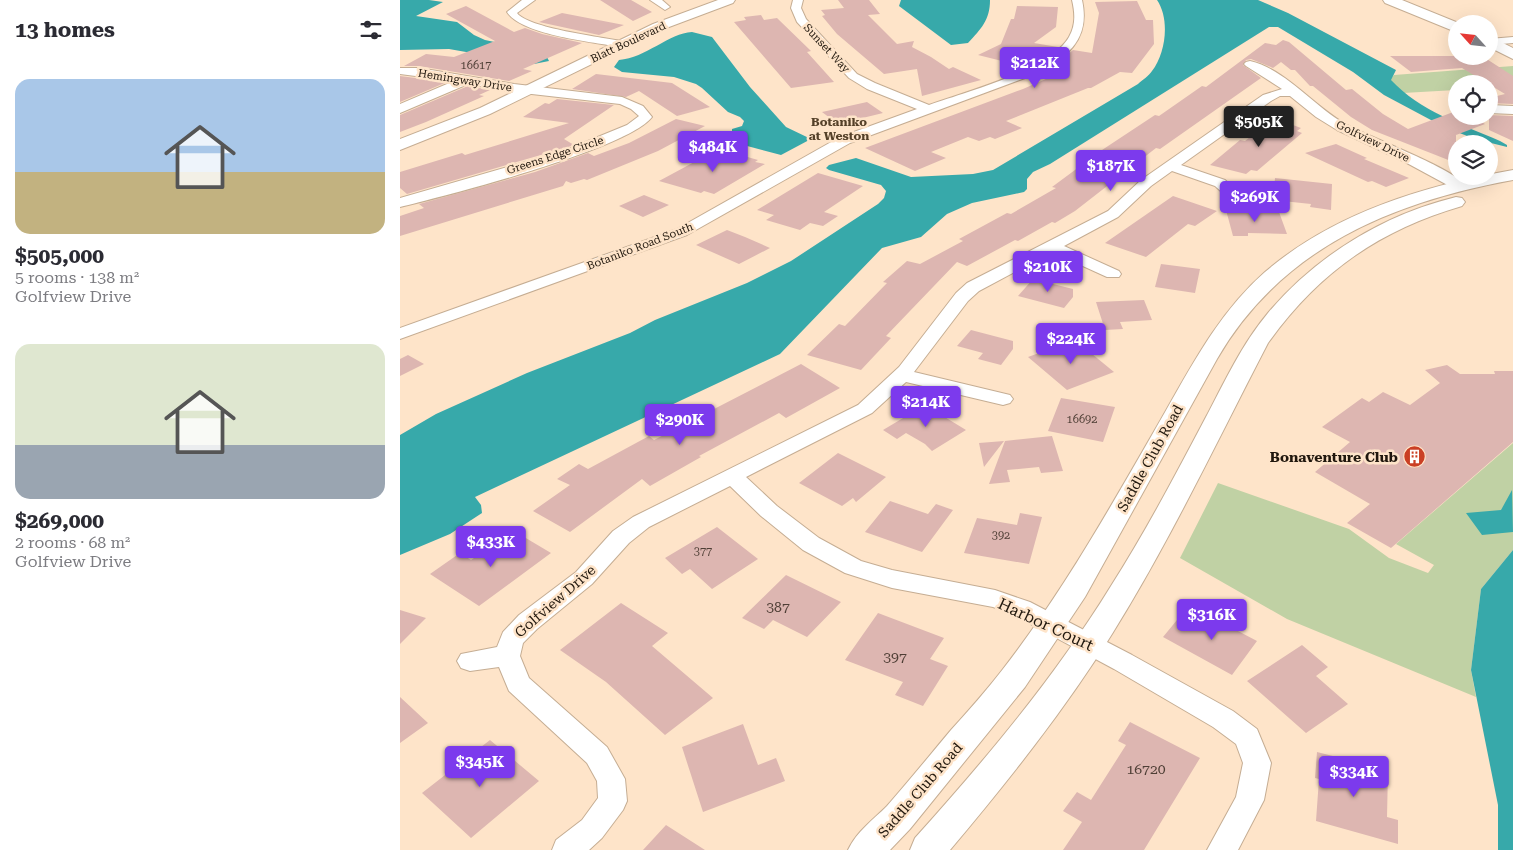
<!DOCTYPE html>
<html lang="en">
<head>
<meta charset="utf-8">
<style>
	body { margin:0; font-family:"Roboto Serif",serif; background:#f2f2f3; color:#2b2b33; height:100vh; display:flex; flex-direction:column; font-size:19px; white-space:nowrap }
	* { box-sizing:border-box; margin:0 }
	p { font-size:16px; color:#7c7c81 }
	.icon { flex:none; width:28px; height:28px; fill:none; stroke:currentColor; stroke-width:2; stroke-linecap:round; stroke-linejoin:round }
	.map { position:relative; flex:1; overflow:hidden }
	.details { display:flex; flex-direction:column; background:#fff; width:400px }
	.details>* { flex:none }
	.needle { width:32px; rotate:297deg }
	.tools { position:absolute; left:1048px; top:15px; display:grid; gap:10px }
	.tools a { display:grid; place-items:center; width:50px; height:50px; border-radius:50%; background:#fff; box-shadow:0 5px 20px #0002; font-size:25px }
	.price { position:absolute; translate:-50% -42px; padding:0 11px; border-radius:5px; background:#7c3aed; color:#fff; font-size:16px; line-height:32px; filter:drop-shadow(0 1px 2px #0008) }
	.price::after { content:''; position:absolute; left:50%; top:30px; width:15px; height:11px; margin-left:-8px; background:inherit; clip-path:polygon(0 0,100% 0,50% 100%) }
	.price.on { background:#222; color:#fff }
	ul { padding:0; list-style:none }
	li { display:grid; align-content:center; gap:10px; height:265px; padding:0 15px }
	li span { display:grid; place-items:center; height:155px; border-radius:15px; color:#555 }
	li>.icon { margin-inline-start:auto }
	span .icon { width:90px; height:90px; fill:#fffc; stroke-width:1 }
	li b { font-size:21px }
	h2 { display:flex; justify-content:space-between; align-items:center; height:60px; padding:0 15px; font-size:21px }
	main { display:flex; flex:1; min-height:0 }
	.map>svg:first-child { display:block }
	.green { fill:#c0d1a4 }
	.water { fill:#37a9aa }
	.building { fill:#ddb6b1 }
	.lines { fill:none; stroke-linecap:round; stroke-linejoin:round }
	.minor-casing { stroke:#c5ad93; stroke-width:2 }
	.tertiary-casing { stroke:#c5ad93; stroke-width:2 }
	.secondary-casing { stroke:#c5ad93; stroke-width:2 }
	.minor { fill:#fff; fill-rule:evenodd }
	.tertiary { fill:#fff; fill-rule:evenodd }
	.secondary { fill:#fff; fill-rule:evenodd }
	.labels { text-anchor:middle; stroke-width:5; stroke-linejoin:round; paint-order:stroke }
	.far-street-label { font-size:11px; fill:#20170d; stroke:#fee4c9 }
	.number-label { font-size:11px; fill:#4f3f36 }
	.far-neighbourhood-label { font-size:12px; font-weight:bold; fill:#544028; stroke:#fee4c9 }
	.poi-label { font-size:14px; font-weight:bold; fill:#20170d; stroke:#fee4c9; text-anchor:end }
	.street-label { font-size:14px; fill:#20170d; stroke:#fee4c9 }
	.near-number-label { font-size:14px; fill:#4f3f36 }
	.near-street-label { font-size:16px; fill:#20170d; stroke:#fee4c9 }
</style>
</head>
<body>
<main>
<section class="details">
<h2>13 homes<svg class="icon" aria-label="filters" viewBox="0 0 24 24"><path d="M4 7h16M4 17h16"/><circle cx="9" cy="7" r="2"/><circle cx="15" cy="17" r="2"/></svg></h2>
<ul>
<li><span style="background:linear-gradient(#a9c7e8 60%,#c2b280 0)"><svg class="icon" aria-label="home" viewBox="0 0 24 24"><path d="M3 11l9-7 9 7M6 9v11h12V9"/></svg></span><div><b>$505,000</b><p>5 rooms · 138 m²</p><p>Golfview Drive</p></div></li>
<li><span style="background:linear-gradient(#dfe7d0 65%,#9aa5b1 0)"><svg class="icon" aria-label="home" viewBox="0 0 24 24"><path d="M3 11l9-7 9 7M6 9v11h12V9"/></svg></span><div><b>$269,000</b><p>2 rooms · 68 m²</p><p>Golfview Drive</p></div></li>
</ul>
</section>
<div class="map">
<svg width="1113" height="850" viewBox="0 0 1113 850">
	<rect width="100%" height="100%" fill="#fee4c9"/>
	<path class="green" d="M1113 66V86L1089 88V84H1056V90L1003 93 990 80 994 75Z
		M1113 443V550L1081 589 1071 670 1076 697 887 619 780 558 818 483 949 529 989 558 1028 573 1034 565 996 544Z"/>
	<path class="water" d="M0 0H29L43 2 16 16 57 22 74 35 85 40 114 46 147 57 149 61 134 64 49 49 0 50Z
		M501 0H590C590 20 581 29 568 43L551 45 499 6Z
		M757 0H858L888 13 996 70 991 80C1020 111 1061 124 1100 141L1107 145V147L1075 139 1044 127 984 95 953 72 878 27H869L650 164 633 172 627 179V189L624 192 572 203 547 214 521 237 482 248 380 354 75 497 81 505 82 513 50 534 0 555V435L36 414 127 373 230 333 255 320 347 283 391 261 478 204 484 198 486 191 481 185 429 170 426 168 429 165 456 158 511 177 573 174 593 170 738 84C742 80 749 76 752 71 766 53 770 19 757 0Z
		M292 32 312 37 350 87 386 127 411 139 381 155 336 143 332 141V129L342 126 344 121 340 117 328 112 302 88 296 84 274 77 222 72 214 67 219 60C246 58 269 33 292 32Z
		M1112 490 1113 532 1082 535 1066 513 1101 510Z
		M1113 550V850H1098V805L1071 670 1081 589Z"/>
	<path class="building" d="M200 0H231L252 12 233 21Z
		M438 0H469L480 14 468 15 497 44 514 41 512 47 531 57 549 69 553 67 581 80 522 96 517 69 484 74 437 34 422 16 425 15 421 10 444 8Z
		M737 1 746 20H753L754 44 732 73 720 72 691 88H688L606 121 622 128 595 139 590 137 579 141 568 137 531 152 546 158 515 171 465 148 623 89 655 75 643 72 657 63 673 50 692 53 699 13 695 2Z
		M66 6 114 32 125 28 142 34 182 43 123 69 132 71 109 81 19 66H4L26 54 54 57 95 41 46 14Z
		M617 6 658 7 656 27 634 43 658 47 626 67 578 55 601 44 611 19H614Z
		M162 13 224 25 199 35 139 22Z
		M361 15 364 20 377 18 411 51 407 52 434 82 391 88 334 22 346 20 344 17Z
		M883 40 889 42 946 90 952 89 983 114 1008 129 1056 111V116H1072L1085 124 1056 135V163L972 130 951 117 913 86H910L895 70H891L881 62 873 68 851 59 846 60 843 65 861 78 760 149 756 148 675 211 655 223 652 222 618 241 615 240 567 266 557 262 486 336 491 338 461 370 407 355 439 324 445 326 487 283 483 282 507 261 520 264 563 241 559 239 607 213 611 214 656 188 652 187 702 150 755 115 759 116 802 86 806 87 865 43 876 45Z
		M990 56H1082L1113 76V104L1089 103V98L1105 94 1062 68 1011 72Z
		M196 74 272 83 310 107 277 116 239 91 226 97 172 89Z
		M0 76 47 82 0 102Z
		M68 86 90 90 79 95 84 96 26 122 0 132V115Z
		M157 99 214 105 164 139 174 145 165 148 7 194 0 188V172L62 153 65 155 169 123 123 117 145 103 149 104Z
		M467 102 483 113 438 124 422 112Z
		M1089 115 1113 116V141L1089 130Z
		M874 118 901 128 897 131 902 133 857 171 851 170 846 174 810 165 840 140 845 141Z
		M276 119 305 126 258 151 187 180 184 179 171 183 166 181 163 186 0 236V216L24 208 19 204 135 172 188 153 194 156 229 143Z
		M936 144 967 158 964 159 1009 178 986 187 972 181 968 182 905 153Z
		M330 152 358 160 355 162 365 164 314 194 304 191 301 193 259 181 311 153 322 156Z
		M418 173 463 186 424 212 438 216 423 226 410 223 400 230 366 220 374 215 357 210Z
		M875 178 932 184 931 210 910 207 911 204 873 200Z
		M244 195 269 205 243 217 219 206Z
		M773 196 817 211 795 226 788 224 746 257 705 243Z
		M826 210 879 212 887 234 848 233V236H833Z
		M327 230 345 237 370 248 339 264 296 245Z
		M761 264 800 269 795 293 755 287Z
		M633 279 673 289V297L664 308 618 296Z
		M744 300 752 320 720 322 723 329 705 330 696 302Z
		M571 330 613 341V349L601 365 578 359 583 353 557 346Z
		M675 340 714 372 667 390 628 357Z
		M8 355 24 364 0 376V359Z
		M401 364 440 388 386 418 379 413 299 456 301 457 250 486 242 479 170 532 133 511 170 485 157 479 179 464 188 469 249 436 254 440Z
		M1047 365 1060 374H1095L1094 371H1113V442L991 548 947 523 970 504 915 472 950 442 922 427 962 398 969 402 983 392 1010 405 1040 383 1025 370Z
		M661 398 715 407 703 442 648 431Z
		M525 405 566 430 532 451 525 444 506 433 497 439 483 430Z
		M652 436 663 471 641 473 639 467 607 470 610 482 589 484 605 441Z
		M604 441 584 467 579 443Z
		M438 453 486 477 456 502 453 498 442 506 399 483Z
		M490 501 528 514 536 504 553 510 522 552 465 532Z
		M620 513 642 517 629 564 564 553 577 518 617 525Z
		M317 527 358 559 312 589 290 569 282 574 265 558Z
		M114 531 151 553 79 606 30 574 60 553 71 560Z
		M386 575 441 602 407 637 373 620 364 629 342 618Z
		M221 603 268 633 252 646 313 698 265 735 206 682 160 650Z
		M0 610 26 618 0 644Z
		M798 610 857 641 832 675 763 637 777 620 786 625Z
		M478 613 544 638 530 659 548 666 523 706 495 695 503 682 445 660Z
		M902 645 928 667 916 676 948 704 906 733 847 681Z
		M0 697 28 723 0 743Z
		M730 722 800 758 744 850H663L682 822 663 811 677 792 691 800 726 745 718 741Z
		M343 724 358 765 376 758 385 781 303 812 282 747Z
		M90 740 139 781 71 838 22 793Z
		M917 752 988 770 987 817 998 820V844L916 821 919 779 915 778Z
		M266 825 305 850H243Z"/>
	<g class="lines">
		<defs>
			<path id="minor" d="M122 0H135L117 13C128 28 201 37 221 41L227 44 221 47C193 42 122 35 107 12Z
				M250 0H262L270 7 265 10Z
				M393 0H403L401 8 406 19 457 74 475 83 529 105C565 92 650 70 669 37 676 25 675 13 672 0H682C691 41 666 58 633 75L450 143 287 235 0 339V328L277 229 440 137 517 109 467 89 449 78 397 22 391 8Z
				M1113 37V43L1089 45V39Z
				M850 61C886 69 916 109 949 126 972 138 1054 169 1065 185L1063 188H1053L1005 162 937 130 916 117 890 96H880L871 101 781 165 825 180 836 191 834 194H824L815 186 772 171 751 186 718 217 664 246 719 271 721 274 719 277H707L652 252 579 291 568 301 514 372 610 395 613 399 610 403 603 405 506 382 472 413 346 477 377 506 419 538 461 561 492 570 595 590 630 602 732 655 833 711 857 729 871 763 864 800 838 850H807L836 797 843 763 836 744 813 727 714 669 612 614 593 607 492 588 445 573 403 550 361 516 330 486 249 527 229 543 192 584 137 629 123 643 120 656 129 678 207 747 225 779 227 801 223 810 202 838 189 850H152L156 840 182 820 198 798 197 781 187 763 109 691 99 667 70 671 61 668 57 661 61 654 97 647 103 632 119 615 176 572 213 531 233 517 458 405 499 367 556 293 567 283 708 211 741 180 863 95 882 89 846 66 844 64 846 62Z
				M0 68H19L114 84 222 97 243 106 252 117C228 149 46 196 0 207V198L166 150 227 125 239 116 231 109 220 104 114 92 68 84 0 113V104L54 81 0 74Z
				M1089 105 1113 106V114L1089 113Z"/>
			<path id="tertiary" d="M318 0H335L333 3 261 30 90 114 0 150V139L80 108 253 24Z
				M1113 170V180C992 202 881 248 817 359L685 597 625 687 510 829 490 850H448C457 831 473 820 487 806 509 781 530 755 551 730 569 710 587 690 603 669 660 596 706 515 752 435 786 377 814 317 865 272 935 212 1027 185 1113 170Z
				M1056 197 1062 198 1065 202 1062 206C979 230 918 273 868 343 817 441 770 541 712 634 664 711 608 781 550 850H510L515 838C586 759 655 677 711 586 746 531 776 474 806 417 825 381 842 344 868 313 917 255 983 215 1056 197Z"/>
			<path id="secondary" d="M983 0H1002L1061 24H1056V31L1051 30 985 3Z
				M1089 36 1113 48V59L1089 47Z"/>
		</defs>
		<use href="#minor" class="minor-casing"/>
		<use href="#tertiary" class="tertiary-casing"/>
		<use href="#secondary" class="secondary-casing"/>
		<use href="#minor" class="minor"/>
		<use href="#tertiary" class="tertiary"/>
		<use href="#secondary" class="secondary"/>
	</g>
	<defs>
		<symbol id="building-disc" viewBox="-11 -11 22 22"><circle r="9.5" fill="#ca3f24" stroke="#fee4c9"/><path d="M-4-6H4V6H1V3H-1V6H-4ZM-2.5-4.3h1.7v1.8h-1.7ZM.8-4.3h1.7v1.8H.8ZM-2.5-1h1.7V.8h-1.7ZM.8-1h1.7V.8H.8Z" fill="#fff"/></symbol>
	</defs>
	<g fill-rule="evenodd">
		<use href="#building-disc" x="1002" y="444" width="25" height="25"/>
	</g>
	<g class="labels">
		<g class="far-street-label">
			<text transform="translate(228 42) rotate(-25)" y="4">Blatt Boulevard</text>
			<text transform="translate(427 48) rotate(47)" y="4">Sunset Way</text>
			<text transform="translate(65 80) rotate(9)" y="4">Hemingway Drive</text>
			<text transform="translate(973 141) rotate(26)" y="4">Golfview Drive</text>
			<text transform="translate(155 155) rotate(-18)" y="4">Greens Edge Circle</text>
			<text transform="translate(240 246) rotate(-21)" y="4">Botaniko Road South</text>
		</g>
		<g class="number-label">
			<text x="76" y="69">16617</text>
			<text x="682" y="423">16692</text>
			<text x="601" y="539">392</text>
			<text x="303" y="555">377</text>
		</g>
		<g class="far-neighbourhood-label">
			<text x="439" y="126">Botaniko<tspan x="439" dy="14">at Weston</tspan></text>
		</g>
		<g class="poi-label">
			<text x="998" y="462">Bonaventure Club</text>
		</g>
		<g class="street-label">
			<text transform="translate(750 458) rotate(-61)" y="5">Saddle Club Road</text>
			<text transform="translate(155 601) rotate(-41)" y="5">Golfview Drive</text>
			<text transform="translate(520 790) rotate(-49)" y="5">Saddle Club Road</text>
		</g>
		<g class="near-number-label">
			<text x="378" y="612">387</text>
			<text x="495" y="662">397</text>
			<text x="746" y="774">16720</text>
		</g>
		<g class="near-street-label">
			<text transform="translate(646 624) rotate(25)" y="6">Harbor Court</text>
		</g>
	</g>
</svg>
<div class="tools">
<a><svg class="needle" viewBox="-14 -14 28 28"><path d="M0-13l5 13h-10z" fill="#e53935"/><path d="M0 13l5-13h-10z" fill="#7c7c81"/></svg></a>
<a><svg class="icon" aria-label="locate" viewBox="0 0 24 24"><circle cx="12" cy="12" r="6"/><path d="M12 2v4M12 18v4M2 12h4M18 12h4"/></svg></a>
<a><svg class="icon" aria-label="layers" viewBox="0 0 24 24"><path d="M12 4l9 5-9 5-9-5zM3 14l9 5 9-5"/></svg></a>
</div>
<b class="price" style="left:635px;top:89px">$212K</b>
<b class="price on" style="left:859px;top:148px">$505K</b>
<b class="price" style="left:313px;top:173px">$484K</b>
<b class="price" style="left:711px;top:192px">$187K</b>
<b class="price" style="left:855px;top:223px">$269K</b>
<b class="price" style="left:648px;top:293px">$210K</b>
<b class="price" style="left:671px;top:365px">$224K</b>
<b class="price" style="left:526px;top:428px">$214K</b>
<b class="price" style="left:280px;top:446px">$290K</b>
<b class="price" style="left:91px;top:568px">$433K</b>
<b class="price" style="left:812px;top:641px">$316K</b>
<b class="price" style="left:80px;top:788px">$345K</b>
<b class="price" style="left:954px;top:798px">$334K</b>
</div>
</main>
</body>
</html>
